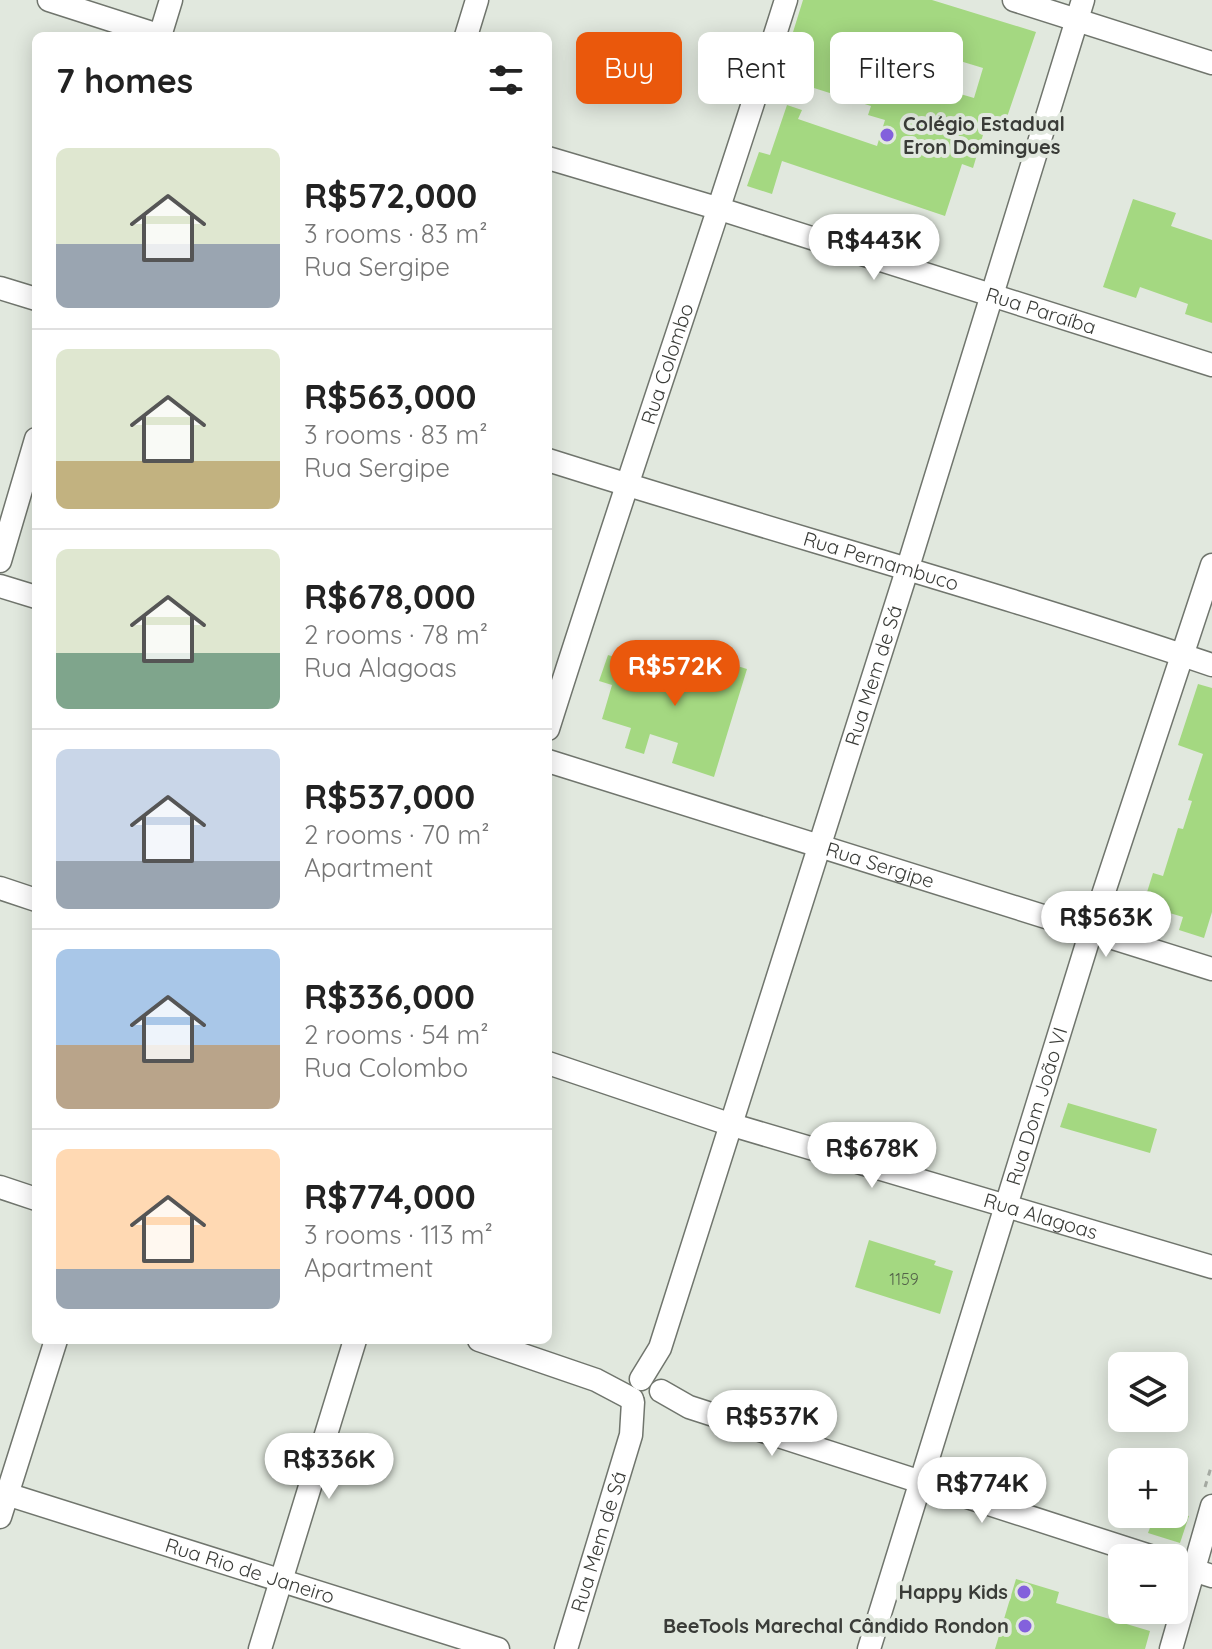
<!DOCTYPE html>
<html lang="en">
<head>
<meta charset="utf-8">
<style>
	body { margin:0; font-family:Quicksand,sans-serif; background:#f2f2f2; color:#222; height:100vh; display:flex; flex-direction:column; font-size:30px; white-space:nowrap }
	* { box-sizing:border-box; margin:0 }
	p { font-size:26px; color:#767676 }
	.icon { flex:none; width:44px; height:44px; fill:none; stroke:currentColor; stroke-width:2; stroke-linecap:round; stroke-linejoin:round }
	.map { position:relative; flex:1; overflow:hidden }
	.drawer { position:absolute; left:32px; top:32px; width:520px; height:1312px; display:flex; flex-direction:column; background:#fff; border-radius:12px; box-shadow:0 4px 20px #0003 }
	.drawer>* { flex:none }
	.banner { position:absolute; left:576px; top:32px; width:516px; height:72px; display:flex; gap:16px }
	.tools { position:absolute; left:1108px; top:1352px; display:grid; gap:16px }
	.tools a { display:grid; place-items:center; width:80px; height:80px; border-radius:12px; background:#fff; box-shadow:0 4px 20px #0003; font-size:40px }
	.price { position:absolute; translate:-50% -68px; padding:0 18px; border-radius:28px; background:#fff; color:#222; font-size:26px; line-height:52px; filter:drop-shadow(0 2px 4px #0008) }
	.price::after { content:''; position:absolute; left:50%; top:48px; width:24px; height:18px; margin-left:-12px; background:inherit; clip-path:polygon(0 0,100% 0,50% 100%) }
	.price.current { background:#ea580c; color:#fff }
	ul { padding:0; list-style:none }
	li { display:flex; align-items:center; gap:24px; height:200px; padding:0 24px }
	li+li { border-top:2px solid #e0e0e0 }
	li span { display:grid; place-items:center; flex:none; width:224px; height:160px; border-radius:12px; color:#555 }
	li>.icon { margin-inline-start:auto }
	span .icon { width:96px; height:96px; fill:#fffc; stroke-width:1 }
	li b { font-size:34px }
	h2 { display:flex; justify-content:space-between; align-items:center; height:96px; padding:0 24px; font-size:34px }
	.tag { padding:0 28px; border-radius:12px; background:#fff; box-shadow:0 4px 20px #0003; font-size:28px; line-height:72px }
	.tag.current { background:#ea580c; color:#fff }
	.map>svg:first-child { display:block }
	.building { fill:#a4d881; fill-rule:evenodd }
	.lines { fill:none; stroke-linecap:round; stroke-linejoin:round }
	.minor-casing { stroke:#70756d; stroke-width:25 }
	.path { stroke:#a5aaa2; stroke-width:3; stroke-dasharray:6 6; stroke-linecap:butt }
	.minor { stroke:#fff; stroke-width:22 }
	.poi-dot { fill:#8361dc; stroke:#e1e8de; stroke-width:3 }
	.labels { text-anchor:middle; stroke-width:8; stroke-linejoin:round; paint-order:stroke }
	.number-label { font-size:16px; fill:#54634a }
	.poi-label { font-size:20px; font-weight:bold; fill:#3a3c38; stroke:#e1e8de; text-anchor:end }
	.street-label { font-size:20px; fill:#3a3c38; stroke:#e1e8de }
</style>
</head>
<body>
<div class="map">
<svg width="1212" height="1649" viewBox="0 0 1212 1649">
	<rect width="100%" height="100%" fill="#e1e8de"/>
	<path class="building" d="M803 0H932L1036 32 1006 120 989 115 973 168 962 164 945 216 782 161 772 194 747 186 759 152 770 155 787 105 802 110 798 119 877 146 885 120 868 115 871 106 779 77ZM873 35 912 47 899 92 859 80ZM937 54 983 68 974 98 940 88 942 82 930 78Z
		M1133 199 1176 213 1171 226 1212 240V323L1185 314 1188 304 1140 287 1136 298 1103 287Z
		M608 655 659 671 661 667 695 678 702 655 747 669 714 777 672 763 678 743 650 734 644 754 625 748 631 728 602 719 612 685 599 681Z
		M1198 684 1212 688V912L1204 938 1179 930 1183 917 1143 905 1153 873 1163 876 1178 828 1183 829 1192 801 1188 800 1203 754 1178 745Z
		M1068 1103 1157 1129 1150 1153 1060 1127Z
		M869 1240 936 1261 934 1265 953 1271 940 1314 855 1287Z
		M1174 1511 1189 1516 1180 1543 1148 1533 1155 1514H1174Z
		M1016 1579 1059 1592 1056 1603 1150 1631 1145 1649H995Z"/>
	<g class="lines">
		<defs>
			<g id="minor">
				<path d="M49 0 161 36"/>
				<path d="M1014 0 1212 63"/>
				<path d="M160 36 171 0"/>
				<path d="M466 36 477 0"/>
				<path id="s1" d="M548 158 720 209 1212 365"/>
				<path d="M0 288 36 299"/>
				<path id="s2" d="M548 460C769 530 993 591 1212 665"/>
				<path d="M0 561 36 439"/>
				<path d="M0 586 36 597"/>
				<path id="s3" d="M548 729C625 485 709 244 786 0"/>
				<path id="s4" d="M548 761 1212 969"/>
				<path d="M0 888 36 900"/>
				<path id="s5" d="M548 1063 729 1124 1212 1267"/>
				<path d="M0 1187 36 1199"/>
				<path d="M479 1340 596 1380 632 1399"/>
				<path id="s6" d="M641 1379 660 1348 908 567 1083 0"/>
				<path d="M661 1391 689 1407 1156 1558"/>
				<path id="s7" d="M0 1492 498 1649"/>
				<path d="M0 1517 56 1340"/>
				<path d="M1174 1564 1212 1576"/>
				<path d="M260 1649 355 1340"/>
				<path id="s8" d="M566 1649 631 1435 633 1402"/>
				<path id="s9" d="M869 1649 1091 931 1212 565"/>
				<path d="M1171 1649 1212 1506"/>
			</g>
		</defs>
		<use href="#minor" class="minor-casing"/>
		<path class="path" d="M1205 1487 1212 1464"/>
		<use href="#minor" class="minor"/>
	</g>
	<g class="poi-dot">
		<circle cx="887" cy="135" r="8"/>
		<circle cx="1024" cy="1592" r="8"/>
		<circle cx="1025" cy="1626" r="8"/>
	</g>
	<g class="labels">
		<g class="number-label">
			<text x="904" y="1285">1159</text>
		</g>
		<g class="poi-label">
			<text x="903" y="131" text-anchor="start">Colégio Estadual<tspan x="903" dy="23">Eron Domingues</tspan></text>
			<text x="1008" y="1599">Happy Kids</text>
			<text x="1009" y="1633">BeeTools Marechal Cândido Rondon</text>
		</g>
		<g class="street-label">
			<text dy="7" stroke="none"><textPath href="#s1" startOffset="516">Rua Paraíba</textPath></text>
			<text dy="7" stroke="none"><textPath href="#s3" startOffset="384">Rua Colombo</textPath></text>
			<text dy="7" stroke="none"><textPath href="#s2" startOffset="348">Rua Pernambuco</textPath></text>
			<text dy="7" stroke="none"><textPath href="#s6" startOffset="742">Rua Mem de Sá</textPath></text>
			<text dy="7" stroke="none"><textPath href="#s4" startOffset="348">Rua Sergipe</textPath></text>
			<text dy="7" stroke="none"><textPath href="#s9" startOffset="568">Rua Dom João VI</textPath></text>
			<text dy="7" stroke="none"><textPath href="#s5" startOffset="516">Rua Alagoas</textPath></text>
			<text dy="7" stroke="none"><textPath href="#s8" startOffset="112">Rua Mem de Sá</textPath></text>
			<text dy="7" stroke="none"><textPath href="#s7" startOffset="262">Rua Rio de Janeiro</textPath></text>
		</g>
	</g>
</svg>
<div class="tools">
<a><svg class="icon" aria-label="layers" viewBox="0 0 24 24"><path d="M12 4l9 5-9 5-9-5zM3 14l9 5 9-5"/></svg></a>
<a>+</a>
<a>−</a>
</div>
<b class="price" style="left:874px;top:282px">R$443K</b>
<b class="price current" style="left:675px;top:708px">R$572K</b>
<b class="price" style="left:1106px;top:959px">R$563K</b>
<b class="price" style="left:872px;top:1190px">R$678K</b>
<b class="price" style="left:772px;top:1458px">R$537K</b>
<b class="price" style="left:329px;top:1501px">R$336K</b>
<b class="price" style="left:982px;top:1525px">R$774K</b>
<div class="banner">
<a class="tag current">Buy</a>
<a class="tag">Rent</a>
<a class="tag">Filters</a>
</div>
<section class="drawer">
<h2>7 homes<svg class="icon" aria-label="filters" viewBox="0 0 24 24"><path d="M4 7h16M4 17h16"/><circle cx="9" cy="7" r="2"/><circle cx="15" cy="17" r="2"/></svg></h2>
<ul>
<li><span style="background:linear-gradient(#dfe7d0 60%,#9aa5b1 0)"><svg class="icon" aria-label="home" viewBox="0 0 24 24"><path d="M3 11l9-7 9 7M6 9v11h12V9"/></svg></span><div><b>R$572,000</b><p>3 rooms · 83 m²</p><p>Rua Sergipe</p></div></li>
<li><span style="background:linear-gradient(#dfe7d0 70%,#c2b280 0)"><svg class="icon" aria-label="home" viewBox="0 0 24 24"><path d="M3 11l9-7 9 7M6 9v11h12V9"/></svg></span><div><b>R$563,000</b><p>3 rooms · 83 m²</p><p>Rua Sergipe</p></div></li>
<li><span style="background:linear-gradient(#dfe7d0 65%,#7fa58c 0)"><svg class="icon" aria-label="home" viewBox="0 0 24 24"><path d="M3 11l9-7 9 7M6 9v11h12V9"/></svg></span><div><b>R$678,000</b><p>2 rooms · 78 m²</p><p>Rua Alagoas</p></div></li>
<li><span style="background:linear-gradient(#c9d6e8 70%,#9aa5b1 0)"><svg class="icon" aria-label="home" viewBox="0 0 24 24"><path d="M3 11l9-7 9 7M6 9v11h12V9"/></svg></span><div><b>R$537,000</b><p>2 rooms · 70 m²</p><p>Apartment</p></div></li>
<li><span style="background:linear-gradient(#a9c7e8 60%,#b9a48a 0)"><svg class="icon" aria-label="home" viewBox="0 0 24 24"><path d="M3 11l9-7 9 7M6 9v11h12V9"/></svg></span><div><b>R$336,000</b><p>2 rooms · 54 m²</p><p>Rua Colombo</p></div></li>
<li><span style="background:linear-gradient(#ffd9b3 75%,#9aa5b1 0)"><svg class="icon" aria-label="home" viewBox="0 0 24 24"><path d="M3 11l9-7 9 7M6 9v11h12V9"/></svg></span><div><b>R$774,000</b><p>3 rooms · 113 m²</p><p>Apartment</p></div></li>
</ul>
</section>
</div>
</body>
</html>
